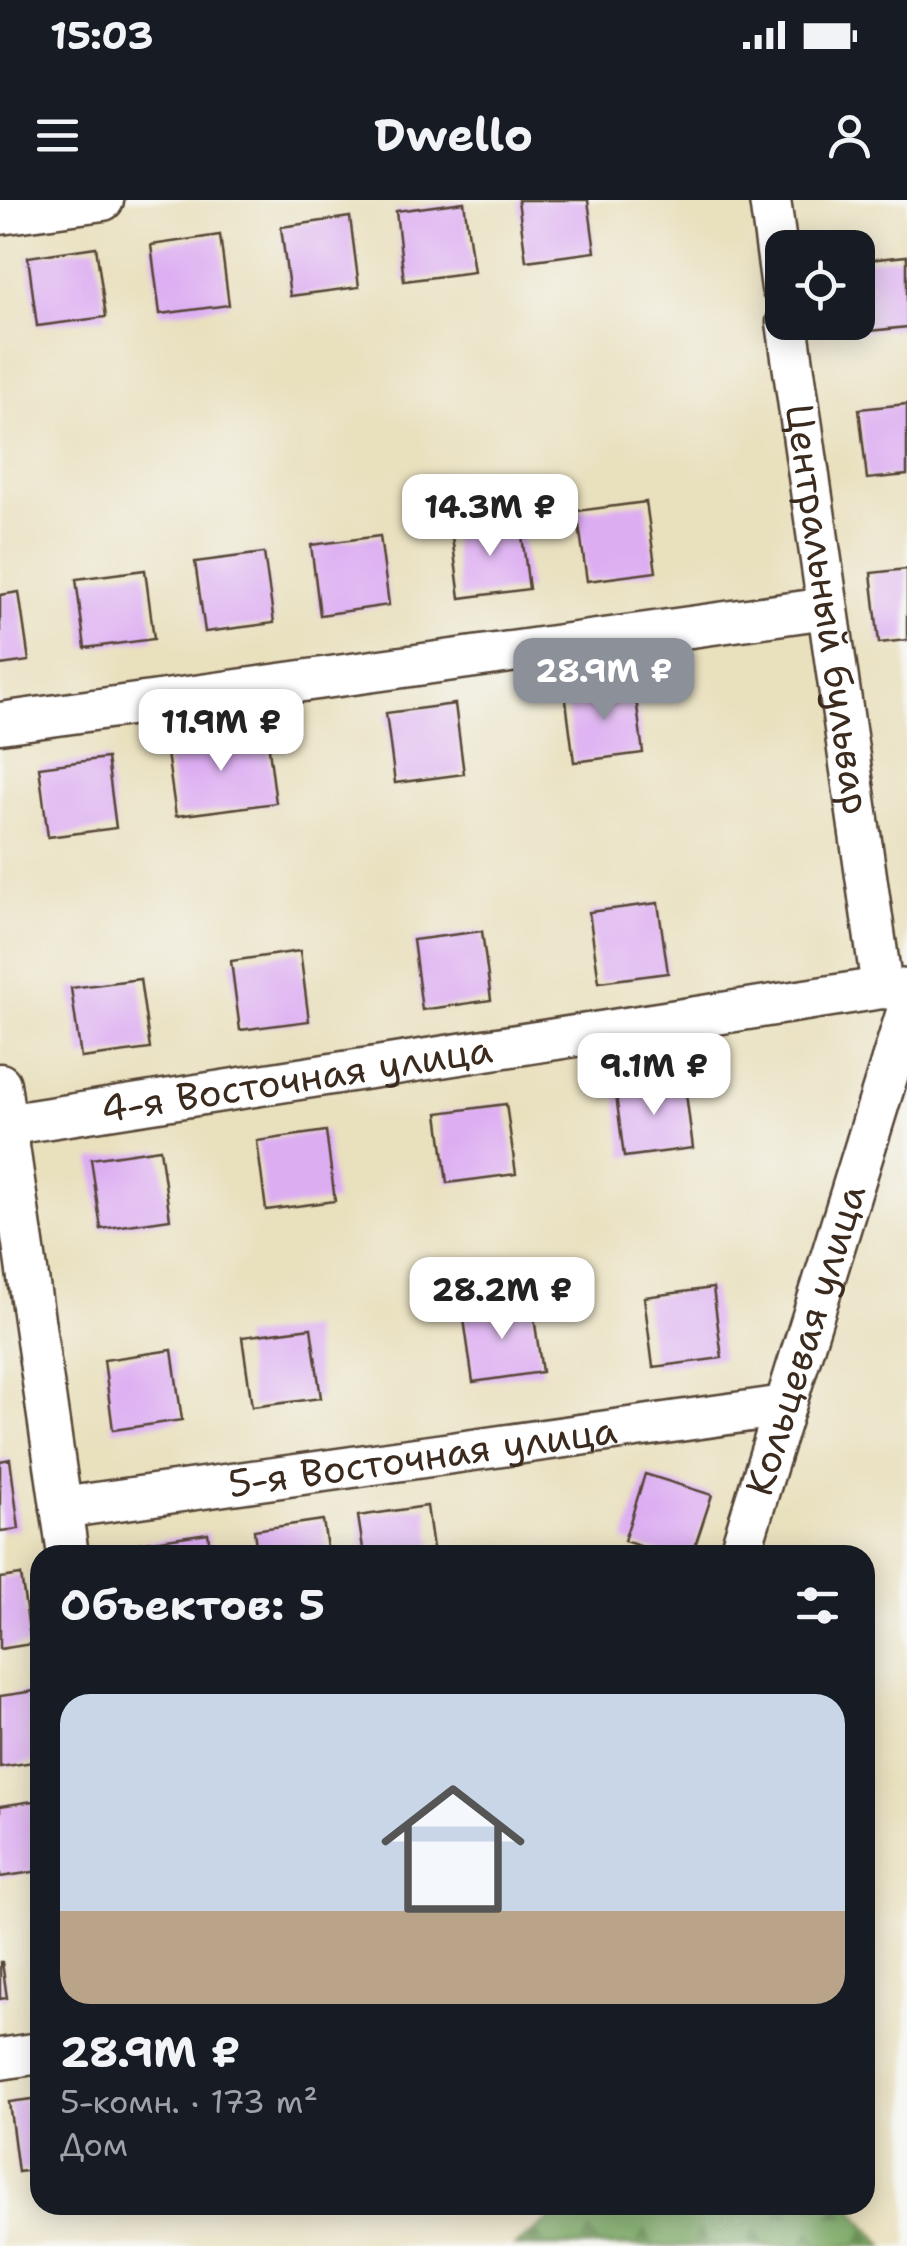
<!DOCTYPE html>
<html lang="ru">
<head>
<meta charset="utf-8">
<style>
	body { margin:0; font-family:"Shantell Sans",sans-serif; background:#20242c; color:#f1f3f6; height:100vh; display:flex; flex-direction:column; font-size:38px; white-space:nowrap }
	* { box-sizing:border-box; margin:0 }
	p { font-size:32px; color:#9ea1a6 }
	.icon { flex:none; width:55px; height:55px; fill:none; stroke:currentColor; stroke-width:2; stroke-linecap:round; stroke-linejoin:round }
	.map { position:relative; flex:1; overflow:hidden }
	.drawer { position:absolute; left:30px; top:1345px; width:845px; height:670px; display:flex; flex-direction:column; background:#171b24; border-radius:30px; box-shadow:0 5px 25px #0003 }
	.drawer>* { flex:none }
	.controls { position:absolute; left:765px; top:30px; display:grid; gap:20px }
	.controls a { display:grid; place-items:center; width:110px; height:110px; border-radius:20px; background:#171b24; box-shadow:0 5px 25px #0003; font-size:50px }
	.price { position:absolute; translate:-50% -85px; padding:0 22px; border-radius:20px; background:#fff; color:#222; font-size:32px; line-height:65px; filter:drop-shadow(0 2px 5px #0008) }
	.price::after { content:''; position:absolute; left:50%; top:60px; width:30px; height:22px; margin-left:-15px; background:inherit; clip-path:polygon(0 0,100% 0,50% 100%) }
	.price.selected { background:#8c9099; color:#fff }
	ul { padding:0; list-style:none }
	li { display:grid; align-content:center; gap:20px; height:530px; padding:0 30px }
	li+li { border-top:2px solid #363941 }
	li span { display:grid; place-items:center; height:310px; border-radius:30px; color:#555 }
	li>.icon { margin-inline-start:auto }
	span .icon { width:180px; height:180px; fill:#fffc; stroke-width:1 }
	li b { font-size:42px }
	h2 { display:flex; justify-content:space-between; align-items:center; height:120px; padding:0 30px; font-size:42px }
	.status { display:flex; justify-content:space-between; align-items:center; height:70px; padding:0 50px; background:#171b24; direction:ltr }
	.status svg { height:28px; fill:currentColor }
	header { display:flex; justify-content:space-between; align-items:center; height:130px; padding:0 30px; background:#171b24; font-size:45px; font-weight:700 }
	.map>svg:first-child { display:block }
	.forest { fill:url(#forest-firs); stroke:#5a6a40; stroke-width:2.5 }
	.building { fill:#ddadf2 }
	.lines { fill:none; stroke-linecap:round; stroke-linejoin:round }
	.minor-casing { stroke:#554536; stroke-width:45 }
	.minor { stroke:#fff; stroke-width:40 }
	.labels { text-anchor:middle; stroke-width:8; stroke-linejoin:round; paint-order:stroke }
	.street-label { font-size:38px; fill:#3b2a1e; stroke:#f6f6f2 }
</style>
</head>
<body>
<div class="status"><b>15:03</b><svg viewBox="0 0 49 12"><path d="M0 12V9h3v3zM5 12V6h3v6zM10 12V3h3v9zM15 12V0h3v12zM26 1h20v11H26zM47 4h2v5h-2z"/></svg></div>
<header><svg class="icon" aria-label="menu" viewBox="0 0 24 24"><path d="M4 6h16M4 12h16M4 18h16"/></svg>Dwello<svg class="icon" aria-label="person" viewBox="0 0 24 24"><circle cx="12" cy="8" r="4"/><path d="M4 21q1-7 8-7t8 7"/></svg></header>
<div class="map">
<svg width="907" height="2046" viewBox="0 0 907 2046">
	<defs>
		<pattern id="forest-firs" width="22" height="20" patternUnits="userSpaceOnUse" patternTransform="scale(2.5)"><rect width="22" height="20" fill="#7aa963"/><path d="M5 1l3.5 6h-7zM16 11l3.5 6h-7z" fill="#658a51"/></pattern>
	</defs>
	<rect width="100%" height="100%" fill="#f6f6f2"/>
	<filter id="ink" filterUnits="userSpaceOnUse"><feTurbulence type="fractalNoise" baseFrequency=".01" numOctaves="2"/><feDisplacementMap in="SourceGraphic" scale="20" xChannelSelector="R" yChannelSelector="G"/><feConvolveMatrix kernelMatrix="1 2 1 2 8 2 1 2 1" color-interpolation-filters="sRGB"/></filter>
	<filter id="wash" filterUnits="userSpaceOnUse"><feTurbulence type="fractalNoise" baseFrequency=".0048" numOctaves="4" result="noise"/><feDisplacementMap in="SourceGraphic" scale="40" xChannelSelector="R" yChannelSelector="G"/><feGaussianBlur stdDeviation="2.25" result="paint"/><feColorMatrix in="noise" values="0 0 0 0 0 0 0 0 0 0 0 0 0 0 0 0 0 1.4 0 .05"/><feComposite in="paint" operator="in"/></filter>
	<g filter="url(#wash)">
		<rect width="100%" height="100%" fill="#e9e0be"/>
		<path class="forest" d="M569 2005H849L884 2046H515Z"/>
		<g id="blocks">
			<path class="building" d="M518 0H588L595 52 526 61Z
				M464 2 474 72 404 81 396 11Z
				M350 17 359 87 290 96 281 27Z
				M220 35 229 105 160 114 151 45Z
				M96 47 106 117 37 126 28 57Z
				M907 56V127L850 133 849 122H858V61Z
				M907 204V275L867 279 859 209Z
				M646 302 656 372 587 381 577 311Z
				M520 320 529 389 460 398 451 329Z
				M380 336 389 405 320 415 311 345Z
				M264 353 274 423 205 432 195 362Z
				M907 369V440L879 443 871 373Z
				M145 370 154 439 85 448 76 379Z
				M19 392 29 461 0 465V395Z
				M634 483 643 553 574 562 565 493Z
				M455 504 464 574 395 583 386 513Z
				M267 533 276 603 176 616 166 546Z
				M107 558 116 628 48 637 39 567Z
				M658 703 668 773 599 782 589 712Z
				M482 731 491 800 422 810 413 740Z
				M300 751 309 821 240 830 231 761Z
				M140 779 150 849 81 858 71 788Z
				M684 878 693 948 624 957 615 887Z
				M506 904 516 974 447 983 438 913Z
				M326 931 335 1001 266 1010 257 941Z
				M160 949 170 1019 101 1029 91 959Z
				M713 1088 722 1158 653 1167 644 1097Z
				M532 1103 542 1172 473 1182 463 1112Z
				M311 1128 321 1198 252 1207 242 1137Z
				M172 1150 182 1220 113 1230 104 1160Z
				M10 1259 19 1329 0 1331V1261Z
				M645 1274 712 1295 692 1355H668L624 1341Z
				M427 1306 434 1355H364L358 1316Z
				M323 1320 328 1355H257L254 1330Z
				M208 1333 211 1355H140L139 1343Z
				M21 1375 31 1444 0 1449V1378Z
				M35 1491 40 1524V1561L0 1567V1496Z
				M40 1600V1671L0 1677V1606Z
				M0 1762H2L7 1798 0 1799Z
				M40 1898V1969L18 1972 9 1902Z"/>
		</g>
	</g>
	<g filter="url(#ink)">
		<use href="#blocks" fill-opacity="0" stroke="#554536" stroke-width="2.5"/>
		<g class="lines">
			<defs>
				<g id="minor">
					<path d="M770 0 782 88"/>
					<path d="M0 14 103 0"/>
					<path id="s1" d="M787 122 882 788 906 790"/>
					<path d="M0 523 827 408"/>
					<path d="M0 884 68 1355"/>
					<path id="s2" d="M5 925 882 788"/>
					<path id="s3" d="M61 1308 785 1206"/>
					<path id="s4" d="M739 1355 907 812"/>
					<path d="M0 1859 40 1853"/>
				</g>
			</defs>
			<use href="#minor" class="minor-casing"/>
			<use href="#minor" class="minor"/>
		</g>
	</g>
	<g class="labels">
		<g class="street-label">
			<text dy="13" stroke="none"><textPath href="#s1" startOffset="290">Центральный бульвар</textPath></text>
			<text dy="13" stroke="none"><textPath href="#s2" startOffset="295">4-я Восточная улица</textPath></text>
			<text dy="13" stroke="none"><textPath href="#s4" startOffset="225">Кольцевая улица</textPath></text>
			<text dy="13" stroke="none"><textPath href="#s3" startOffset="365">5-я Восточная улица</textPath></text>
		</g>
	</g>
</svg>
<div class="controls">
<a><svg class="icon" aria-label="locate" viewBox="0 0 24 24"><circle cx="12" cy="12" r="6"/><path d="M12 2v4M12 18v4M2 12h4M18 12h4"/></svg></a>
</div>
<b class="price" style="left:490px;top:359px">14.3M ₽</b>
<b class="price selected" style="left:604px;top:523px">28.9M ₽</b>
<b class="price" style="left:221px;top:574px">11.9M ₽</b>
<b class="price" style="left:654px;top:918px">9.1M ₽</b>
<b class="price" style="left:502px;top:1142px">28.2M ₽</b>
<section class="drawer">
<h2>Объектов: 5<svg class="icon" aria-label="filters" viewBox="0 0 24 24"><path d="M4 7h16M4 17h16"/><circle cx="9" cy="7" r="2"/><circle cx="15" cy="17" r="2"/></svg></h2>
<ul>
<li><span style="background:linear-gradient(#c9d6e8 70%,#b9a48a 0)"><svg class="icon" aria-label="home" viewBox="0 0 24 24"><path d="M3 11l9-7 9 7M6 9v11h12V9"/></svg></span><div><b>28.9M ₽</b><p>5-комн. · 173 m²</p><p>Дом</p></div></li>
</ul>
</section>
</div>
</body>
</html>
